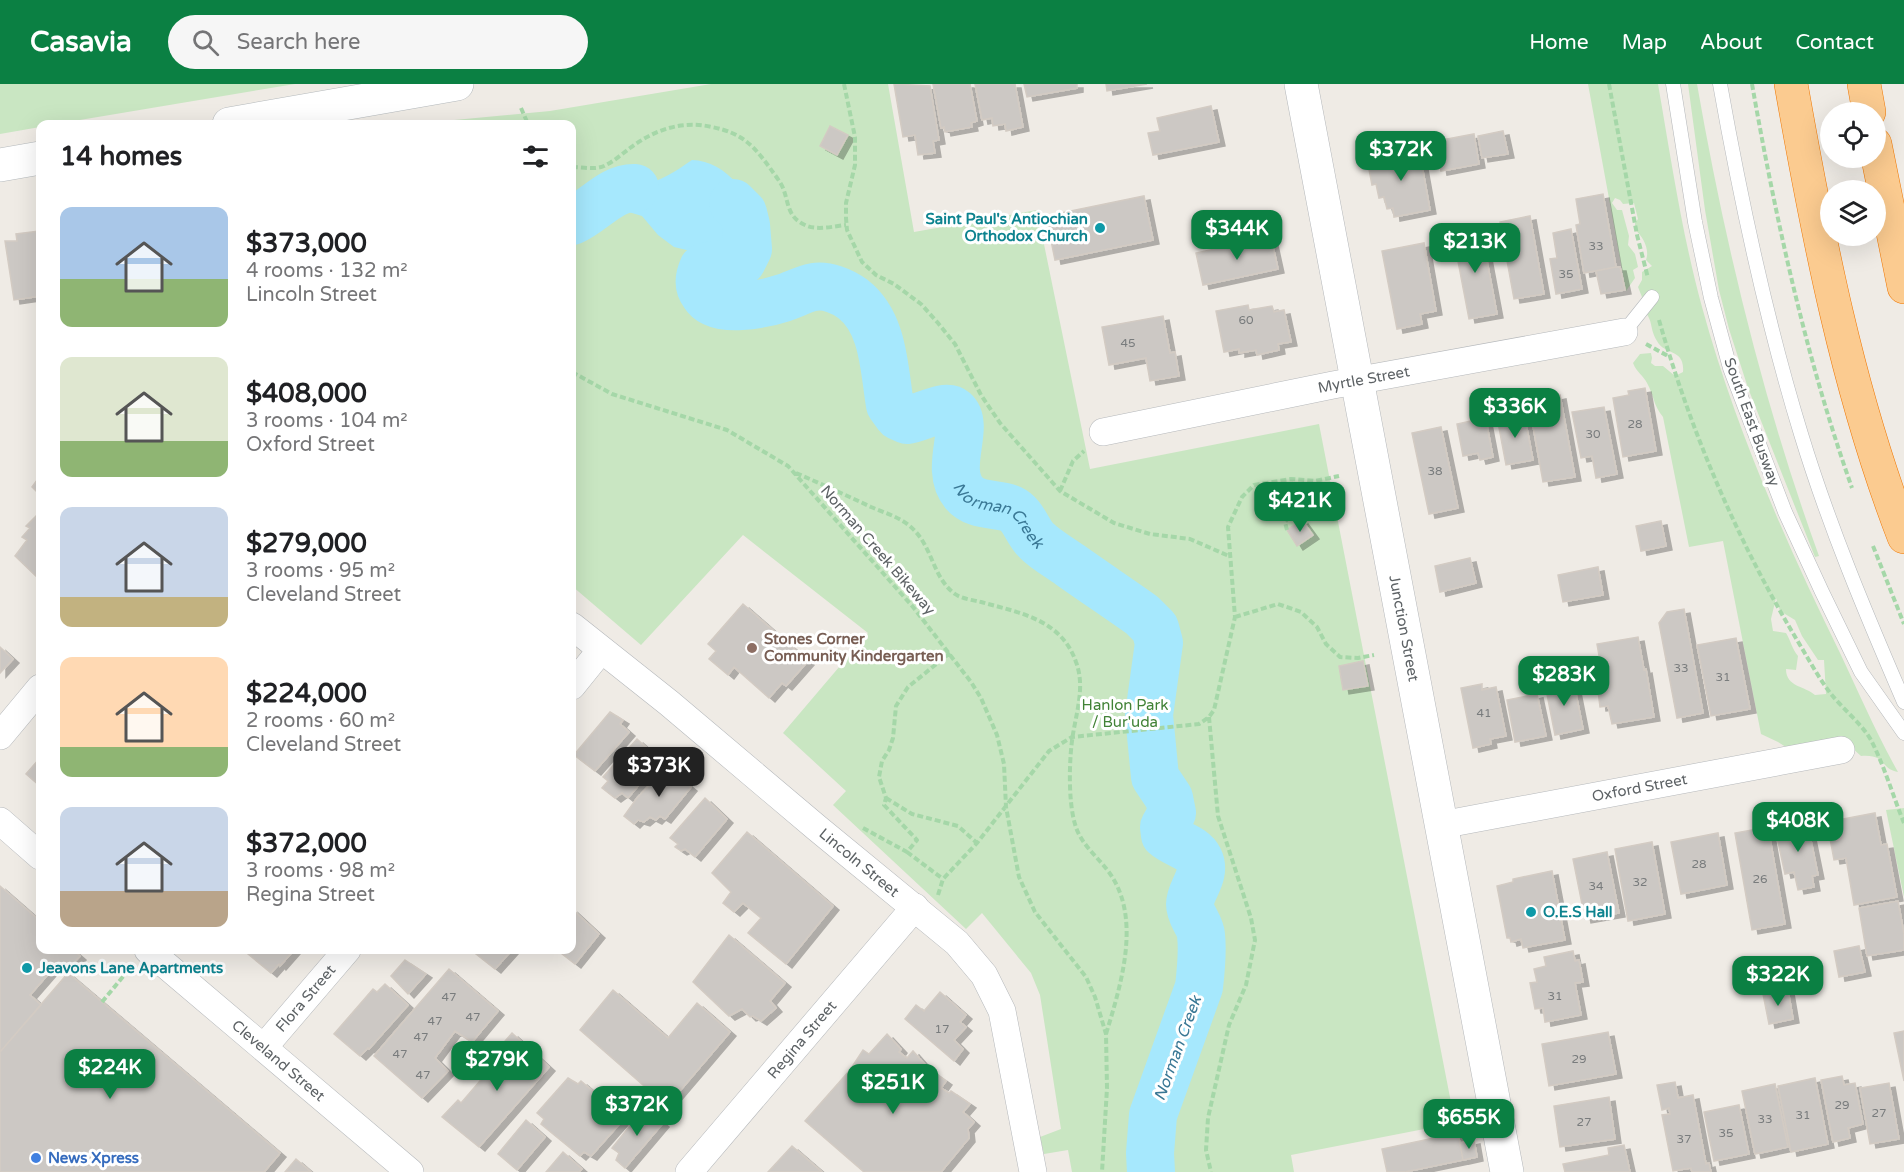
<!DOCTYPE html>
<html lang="en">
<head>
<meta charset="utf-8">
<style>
	body { margin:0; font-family:"Varela Round",sans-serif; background:#f6f6f6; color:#202124; height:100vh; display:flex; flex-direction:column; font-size:22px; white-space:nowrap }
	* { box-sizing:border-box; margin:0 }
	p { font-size:20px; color:#757577 }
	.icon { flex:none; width:33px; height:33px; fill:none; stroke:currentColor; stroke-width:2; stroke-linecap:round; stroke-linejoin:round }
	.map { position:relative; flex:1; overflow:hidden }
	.side { position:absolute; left:36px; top:36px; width:540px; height:834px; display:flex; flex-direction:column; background:#fff; border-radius:12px; box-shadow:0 6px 24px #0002 }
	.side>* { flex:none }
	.fabs { position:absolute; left:1820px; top:18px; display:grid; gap:12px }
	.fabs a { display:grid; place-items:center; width:66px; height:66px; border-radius:50%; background:#fff; box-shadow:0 6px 24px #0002; font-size:30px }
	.price { position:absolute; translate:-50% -51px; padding:0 14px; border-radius:12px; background:#0b8043; color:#fff; font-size:20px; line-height:39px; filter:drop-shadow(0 2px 3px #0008) }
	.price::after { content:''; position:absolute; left:50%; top:36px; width:18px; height:14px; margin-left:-9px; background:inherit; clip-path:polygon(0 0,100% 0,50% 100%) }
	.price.selected { background:#222; color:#fff }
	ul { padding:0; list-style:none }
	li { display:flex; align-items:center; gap:18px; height:150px; padding:0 24px }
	li span { display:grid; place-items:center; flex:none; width:168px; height:120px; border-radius:12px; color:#555 }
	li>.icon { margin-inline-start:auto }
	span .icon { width:72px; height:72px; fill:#fffc; stroke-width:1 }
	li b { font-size:26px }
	h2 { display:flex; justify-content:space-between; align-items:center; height:72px; padding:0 24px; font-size:26px }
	header { display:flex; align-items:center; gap:36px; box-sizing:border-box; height:84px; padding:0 30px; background:#0b8043; color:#fff }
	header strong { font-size:28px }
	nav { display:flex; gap:33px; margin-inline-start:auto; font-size:21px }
	.search { width:420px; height:54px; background:#f6f6f6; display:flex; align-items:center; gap:15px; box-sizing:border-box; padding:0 21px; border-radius:33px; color:#757577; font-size:22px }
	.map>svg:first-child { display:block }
	.green { fill:#c9e6c2; fill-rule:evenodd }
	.water { fill:#a6e8fd }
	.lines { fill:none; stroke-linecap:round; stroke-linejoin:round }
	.river { stroke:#a6e8fd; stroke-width:48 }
	.building { fill:#ccc8c4; stroke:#d3cbc3; stroke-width:1.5; filter:url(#shadow) }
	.service-casing { stroke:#b5b8bb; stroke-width:15 }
	.minor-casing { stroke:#b5b8bb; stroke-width:28 }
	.tertiary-casing { stroke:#b5b8bb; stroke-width:34 }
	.secondary-casing { stroke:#b4b9bc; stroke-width:34 }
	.motorway-casing { stroke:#ef7805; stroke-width:34 }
	.path { stroke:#a5d7a8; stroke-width:4; stroke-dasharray:6 3; stroke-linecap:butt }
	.service { stroke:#fff; stroke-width:14 }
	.minor { stroke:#fff; stroke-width:27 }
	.tertiary { stroke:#fff; stroke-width:33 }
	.secondary { stroke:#fff; stroke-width:33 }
	.motorway { stroke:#fbcb90; stroke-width:33 }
	.culture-dot { fill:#0f9aa8; stroke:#fff; stroke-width:2 }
	.education-dot { fill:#8d6e63; stroke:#fff; stroke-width:2 }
	.shop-dot { fill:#3f7fe0; stroke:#fff; stroke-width:2 }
	.labels { text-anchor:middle; stroke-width:6; stroke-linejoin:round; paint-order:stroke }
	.number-label { font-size:12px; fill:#797c7d }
	.culture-label { font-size:15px; font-weight:bold; fill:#0d838f; stroke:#fff; text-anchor:start }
	.street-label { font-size:15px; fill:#5d6265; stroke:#fff }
	.education-label { font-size:15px; font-weight:bold; fill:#785e54; stroke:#fff; text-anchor:start }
	.park-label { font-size:15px; fill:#418236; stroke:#fff }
	.shop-label { font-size:15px; font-weight:bold; fill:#366cbe; stroke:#fff; text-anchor:start }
	.water-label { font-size:16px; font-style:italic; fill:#3a7895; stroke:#fff }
</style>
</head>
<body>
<header>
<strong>Casavia</strong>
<div class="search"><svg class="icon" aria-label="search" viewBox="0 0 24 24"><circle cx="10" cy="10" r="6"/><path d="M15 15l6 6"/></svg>Search here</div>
<nav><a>Home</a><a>Map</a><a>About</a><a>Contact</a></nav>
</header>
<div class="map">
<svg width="1904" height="1088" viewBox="0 0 1904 1088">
	<defs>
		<filter id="shadow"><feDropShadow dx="6" dy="4" stdDeviation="0" flood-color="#0004"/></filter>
	</defs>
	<rect width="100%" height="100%" fill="#efebe5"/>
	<path class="green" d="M0 0H295L56 40H40V43L0 50Z
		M711 0H888L914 148 1037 126 1090 385 1319 340 1455 1039 1291 1071 1294 1088H1072L1068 1066 1044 1070 1040 1053 1061 1045 1040 911 1031 889 982 829 966 845 833 721 846 707 783 649 868 549 743 451 641 561 572 502V40H412L550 27Z
		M1588 0H1658C1671 75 1682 150 1702 223 1735 343 1785 457 1840 569 1859 609 1876 649 1898 688 1880 685 1887 670 1861 672L1851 663 1797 670 1778 658 1761 650 1723 457 1689 463 1663 333C1653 321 1654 311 1647 299 1643 291 1637 289 1633 279L1640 270 1651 269 1652 274 1651 279 1655 282H1663L1675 292 1683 288C1685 264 1665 272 1657 257 1648 242 1655 234 1639 223L1642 213 1638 203 1642 196V188L1652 182 1646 176C1650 166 1643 152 1635 146V139L1638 135 1634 119 1623 120 1620 116 1615 114 1612 119 1617 126H1622L1629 152 1628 161 1635 170 1638 183 1633 186 1635 194 1626 207ZM1776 514 1780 527 1795 536 1802 552 1818 576H1824L1826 610 1815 611C1805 602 1786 603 1786 585L1796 586 1798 572C1792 565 1791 557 1786 549L1773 547 1771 535Z
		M1688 0H1697C1725 160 1763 318 1819 472L1815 473 1748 304 1729 245 1719 206 1705 126Z
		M1904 724V813L1886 726Z"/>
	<path class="water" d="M692 76C729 77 758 118 754 153 754 157 754 164 752 167 750 171 745 175 742 177L727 163 695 168 674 163 658 151 642 132 612 123 593 131 580 133C590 122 602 109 616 103 625 99 632 102 640 101 660 98 676 87 692 76Z"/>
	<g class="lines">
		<g class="river">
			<path id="s1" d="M733 119 743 129 746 141 748 165 742 177C729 182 716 178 703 184 699 193 698 202 704 210 717 231 764 220 783 214 793 211 803 205 814 203 827 201 842 207 853 215 884 239 884 285 890 321L898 332 907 336C919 335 945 319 954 327 971 342 943 384 964 409 976 423 996 419 1011 425 1024 431 1027 448 1037 457 1046 466 1059 473 1070 481 1094 498 1118 514 1142 531L1155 544 1159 559 1149 631 1155 693 1169 714 1172 729 1164 743 1165 751C1175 760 1193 763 1199 775 1207 791 1190 806 1190 820 1190 832 1200 840 1201 851 1203 868 1201 886 1199 903L1153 1031 1150 1069 1151 1088"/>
			<path d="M572 137C593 128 611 103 635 104"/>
		</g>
	</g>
	<path class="building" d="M894 0 930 2 939 56 933 57 935 69 918 71 915 51 903 53Z
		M933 0H970L977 37 971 39 972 43 945 48 944 43 941 44Z
		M975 0H1015L1023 43 1006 47 1005 40 993 42 992 34 982 36Z
		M1024 0H1077V4L1027 13Z
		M1106 0H1147L1107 7Z
		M1211 22 1219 58 1153 71 1148 49 1160 47 1157 34Z
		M830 42 848 51 837 71 820 62Z
		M1503 47 1508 70 1482 74 1478 52Z
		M1474 50 1479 80 1441 87 1436 57Z
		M1419 65 1430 126 1394 133 1393 124 1387 125 1384 113 1379 114 1376 100 1372 101 1367 75Z
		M1603 110 1616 183 1584 189 1576 141 1580 140 1576 115Z
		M1144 112 1153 156 1055 176 1046 132Z
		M1530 132 1544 210 1514 215 1500 138Z
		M1481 145 1497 230 1469 235 1453 151Z
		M1571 145 1582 205 1556 210 1550 175 1557 174 1553 149Z
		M39 147 40 154V192L37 193 40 202V212L14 216 5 157H17L16 150Z
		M1271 153 1278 185 1203 201 1196 169Z
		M1424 159 1436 227 1420 230 1422 240 1397 245 1382 167Z
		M1616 183H1620L1625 206 1601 210 1596 187Z
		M1248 221 1249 226 1272 222 1274 228 1284 226 1291 258 1278 260 1279 266 1257 271 1256 266 1239 269V265L1224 268 1216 227Z
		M1163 232 1170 269 1175 268 1179 292 1150 297 1146 274 1109 281 1102 243Z
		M1645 304 1656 367 1623 373 1613 314 1629 311 1628 307Z
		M1560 311 1575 393 1543 398 1530 325 1547 321 1546 314Z
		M1604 323 1617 390 1596 394 1592 372 1581 374 1572 328Z
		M1524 329 1533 376 1506 381 1497 333Z
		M1485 331 1493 373 1480 376 1478 369 1463 372 1457 340 1471 337 1470 334Z
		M1441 343 1458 424 1429 430 1412 349Z
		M40 392V411L32 403Z
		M38 430 40 432V496L15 472 27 456 22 453 30 444 26 442Z
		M1302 436 1313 451 1297 462 1287 446Z
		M1661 437 1666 462 1641 467 1636 442Z
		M1470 474 1476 499 1440 508 1435 482Z
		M1598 483 1603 511 1563 518 1558 491Z
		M743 520 808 577 786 602 782 599 769 614 734 583 728 591 709 575 716 567 708 560Z
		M1684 525 1703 629 1677 634 1659 539 1667 528Z
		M1638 553 1644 586 1646 585 1654 633 1612 640 1608 622 1600 623 1598 607 1605 605 1597 560Z
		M1736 554 1750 625 1711 632 1697 561Z
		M0 563 13 575 0 589Z
		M1363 577 1368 602 1343 606 1339 582Z
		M1573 595 1583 645 1555 651 1545 600Z
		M1482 600V606L1496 603 1506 652 1490 655 1491 660 1473 664 1461 604Z
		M1537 610 1546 652 1515 658 1507 616Z
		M610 628 623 636 620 640 629 648 595 687 574 671Z
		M637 655 660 676 628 714 622 709 615 714 602 704 608 697 603 693Z
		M40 674V702L26 690Z
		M667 683 691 703 665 735 660 732 656 736 650 733 644 738 638 736 634 740 624 732 637 714Z
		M705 714 727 735 695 773 685 765 681 767 675 763 678 760 670 754Z
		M1875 729 1881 761 1887 760 1897 813 1854 821 1846 774 1834 776 1827 738Z
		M1807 737 1818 791 1812 792 1814 803 1798 806 1794 788 1785 790 1775 744Z
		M1768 743 1785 840 1752 846 1735 749Z
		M747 748 833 822 786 880 748 849 761 834 743 819 734 828 723 819 731 808 712 789Z
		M1718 749 1727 801 1681 810 1671 758Z
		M1652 758 1665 830 1628 837 1615 765Z
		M1607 768 1619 829 1585 835 1573 775Z
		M1552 787 1565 856 1523 864 1521 855 1511 858 1510 854H1507L1497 802 1513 798V795Z
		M0 802 40 837V866H73L80 872 66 887 57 880 30 911 41 921 0 968Z
		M1898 817 1904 850V866L1867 872 1859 824Z
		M572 825 599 850 575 880 557 866H572Z
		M729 851 785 899 770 917 776 924 761 937 753 932 750 933 742 925 729 932 693 898Z
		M1859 862 1865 888 1839 893 1834 867Z
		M252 866H294L280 882 279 880 271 889 248 870Z
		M471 866H512L495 885Z
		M1573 867 1575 877 1579 876 1583 898 1575 899 1581 931 1545 938 1543 924 1535 925 1530 899 1537 898 1534 885 1546 882 1544 873Z
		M405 876 426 890 408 910 391 892Z
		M449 885 498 927 472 958 455 947 435 974 448 987 422 1014 374 972Z
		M68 889 280 1069 264 1088H0V968Z
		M385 900 408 921 369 965 368 964 360 972 334 950 373 905 377 908Z
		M613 906 668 954 697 919 730 948 667 1022 580 946Z
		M1788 906 1793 935 1769 940 1763 910Z
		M940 908 966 931 960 938 966 943 954 956 963 965 954 977 905 935 916 921 924 927Z
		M1904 947V997L1894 949Z
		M1608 948 1616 990 1549 1002 1542 960Z
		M512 949 549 983 479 1063 442 1033 458 1016 461 1019 504 969 498 965Z
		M887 950 901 965 899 968 907 974 913 967 928 984 946 997 941 1004 949 1009 951 1007 970 1020 963 1028 974 1038 968 1045 969 1054 941 1088H864L805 1037 850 986 863 966 869 970Z
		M1842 992 1844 1001 1855 999 1863 1040 1848 1044 1850 1054 1833 1058 1821 996Z
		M568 994 578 1000 581 997 616 1027 613 1030 622 1037 591 1072 584 1068 580 1072 541 1040 544 1035 537 1029Z
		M1815 994 1828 1060 1791 1068 1778 1002Z
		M1675 998 1678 1014 1693 1011 1706 1080 1709 1079 1711 1088H1692L1691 1084 1673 1087 1662 1031 1670 1030 1669 1024 1662 1026 1657 1001Z
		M1889 999 1899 1055 1870 1060 1860 1004Z
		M1775 1000 1788 1063 1755 1070 1742 1007Z
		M1609 1013 1615 1055 1560 1063 1554 1022Z
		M1739 1021 1749 1070 1714 1077 1704 1028Z
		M645 1023 663 1039 625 1084 616 1076 619 1069 612 1064Z
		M526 1036 545 1053 517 1086 498 1070Z
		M1458 1049 1463 1076 1405 1088H1387L1382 1065Z
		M1474 1056 1477 1073 1463 1076 1460 1059Z
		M1624 1061 1630 1088H1565L1563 1080 1609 1071 1608 1064Z
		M792 1062 822 1088H768Z
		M563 1068 582 1085 579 1088H546Z
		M296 1075 311 1088H285Z"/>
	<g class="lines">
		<defs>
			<path id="service" d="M1673 0 1695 138 1711 214 1730 284 1785 428 1822 508 1861 588 1904 649
				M1720 0C1741 118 1766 236 1801 350 1829 442 1866 530 1904 618
				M1624 248 1652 213"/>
			<g id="minor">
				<path id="s2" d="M1103 348 1333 301 1624 248"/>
				<path id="s3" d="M572 542 669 619 817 744 957 859 984 891 1002 927 1033 1088"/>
				<path d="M572 602 601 566"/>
				<path d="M0 652 40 604"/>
				<path d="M0 737 40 772"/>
				<path id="s4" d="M1441 741 1841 666"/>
				<path id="s5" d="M148 866 410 1088"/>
				<path id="s6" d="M264 963 347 866"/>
				<path id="s7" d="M689 1088 915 823"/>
			</g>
			<g id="tertiary">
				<path id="s8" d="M1301 0 1507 1088"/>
			</g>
			<path id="secondary" d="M229 40 457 0
				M0 81 40 74"/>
			<path id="motorway" d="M1791 0C1818 153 1848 308 1904 453
				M1864 0 1869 28
				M1875 60 1904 203"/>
		</defs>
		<use href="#service" class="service-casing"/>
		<use href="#minor" class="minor-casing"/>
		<use href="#tertiary" class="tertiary-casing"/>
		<use href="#secondary" class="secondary-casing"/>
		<use href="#motorway" class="motorway-casing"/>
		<path class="path" d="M844 0 855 53V81L846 119V134L847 146 862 178 876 191 894 200 921 220 938 239 955 260 981 311 1000 339 1060 407 1114 439 1150 450 1190 455 1229 472
			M1609 0 1637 151 1648 194
			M1752 0C1776 136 1806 274 1852 404
			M521 24 528 40
			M572 83C581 83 595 86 604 82 613 78 622 70 630 64 654 46 682 36 712 43 742 49 753 61 770 84 774 90 780 97 783 104 789 119 787 133 805 141 817 147 834 142 846 141
			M1659 236C1691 348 1737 456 1797 556 1808 574 1818 593 1831 610 1843 625 1864 642 1872 658 1885 684 1893 712 1904 739
			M1646 260 1668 272
			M572 288 612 310 727 346 788 382 913 523 971 598 981 614 997 651 1004 680 1006 723 1019 793 1035 828 1086 893 1095 913 1106 950 1107 1004 1102 1088
			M796 389C821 400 846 411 871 423 885 429 903 434 914 446 933 465 933 494 955 510 962 515 973 516 981 518 1020 529 1061 535 1076 578 1085 602 1077 626 1073 650 1069 674 1068 717 1075 740 1081 763 1103 776 1114 796 1140 841 1120 904 1106 950
			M1060 407 1073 377 1084 367
			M1287 446 1285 438 1292 430 1291 395
			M1873 462 1904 540
			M1235 533 1278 520 1301 528 1317 543 1326 560 1340 573 1358 574 1374 571
			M1209 633 1218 732 1251 834 1255 856 1246 901 1229 941 1208 1034 1206 1066 1211 1088
			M886 714 912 730 958 742 977 759
			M863 744 907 768 917 756 884 721 886 714 879 693 882 677 889 666 893 654 896 622 908 603 950 569
			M907 768 943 795
			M938 811 943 795 977 759 1049 667 1072 653 1199 640 1209 633 1214 626 1235 533 1228 443 1242 413 1254 401 1291 395 1315 397 1339 392
			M102 918 126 889"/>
		<use href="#service" class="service"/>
		<use href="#minor" class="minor"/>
		<use href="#tertiary" class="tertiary"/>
		<use href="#secondary" class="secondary"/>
		<use href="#motorway" class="motorway"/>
	</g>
	<g class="culture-dot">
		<circle cx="1100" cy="144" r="6"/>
		<circle cx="1531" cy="828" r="6"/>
		<circle cx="27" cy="884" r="6"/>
	</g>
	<circle class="education-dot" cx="752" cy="564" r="6"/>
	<circle class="shop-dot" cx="36" cy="1074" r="6"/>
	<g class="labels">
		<g class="number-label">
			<text x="1596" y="166">33</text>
			<text x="1566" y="194">35</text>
			<text x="1246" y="240">60</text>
			<text x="1128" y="263">45</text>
			<text x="1635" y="344">28</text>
			<text x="1593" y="354">30</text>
			<text x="1435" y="391">38</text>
			<text x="1681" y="588">33</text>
			<text x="1723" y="597">31</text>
			<text x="1484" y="633">41</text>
			<text x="1699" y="784">28</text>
			<text x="1760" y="799">26</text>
			<text x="1640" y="802">32</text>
			<text x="1596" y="806">34</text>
			<text x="1555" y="916">31</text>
			<text x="449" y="917">47</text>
			<text x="473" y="937">47</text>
			<text x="435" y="941">47</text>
			<text x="942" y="949">17</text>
			<text x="421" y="957">47</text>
			<text x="400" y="974">47</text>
			<text x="1579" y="979">29</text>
			<text x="423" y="995">47</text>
			<text x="1842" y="1025">29</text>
			<text x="1879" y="1033">27</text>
			<text x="1803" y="1035">31</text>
			<text x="1765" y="1039">33</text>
			<text x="1584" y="1042">27</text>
			<text x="1726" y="1053">35</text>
			<text x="1684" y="1059">37</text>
		</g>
		<g class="culture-label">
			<text x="1088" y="140" text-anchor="end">Saint Paul's Antiochian<tspan x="1088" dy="17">Orthodox Church</tspan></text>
			<text x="1543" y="833">O.E.S Hall</text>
			<text x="39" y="889">Jeavons Lane Apartments</text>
		</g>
		<g class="street-label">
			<text dy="5" stroke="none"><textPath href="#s2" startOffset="266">Myrtle Street</textPath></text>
			<text transform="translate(1752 338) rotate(70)" y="5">South East Busway</text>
			<text transform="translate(878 466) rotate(49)" y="5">Norman Creek Bikeway</text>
			<text dy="5" stroke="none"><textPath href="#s8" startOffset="554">Junction Street</textPath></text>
			<text dy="5" stroke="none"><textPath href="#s4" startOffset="202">Oxford Street</textPath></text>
			<text dy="5" stroke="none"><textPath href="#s3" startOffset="372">Lincoln Street</textPath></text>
			<text dy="5" stroke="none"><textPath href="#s6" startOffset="64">Flora Street</textPath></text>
			<text dy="5" stroke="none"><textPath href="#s7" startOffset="174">Regina Street</textPath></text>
			<text dy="5" stroke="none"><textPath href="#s5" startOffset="171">Cleveland Street</textPath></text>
		</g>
		<g class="education-label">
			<text x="764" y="560">Stones Corner<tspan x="764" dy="17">Community Kindergarten</tspan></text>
		</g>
		<g class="park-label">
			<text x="1125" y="626">Hanlon Park<tspan x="1125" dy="17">/ Bur'uda</tspan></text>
		</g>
		<g class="shop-label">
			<text x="48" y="1079">News Xpress</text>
		</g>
		<g class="water-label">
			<text dy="6" stroke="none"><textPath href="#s1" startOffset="606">Norman Creek</textPath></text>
			<text transform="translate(1177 964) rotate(-70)" y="6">Norman Creek</text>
		</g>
	</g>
</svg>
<div class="fabs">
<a><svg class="icon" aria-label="locate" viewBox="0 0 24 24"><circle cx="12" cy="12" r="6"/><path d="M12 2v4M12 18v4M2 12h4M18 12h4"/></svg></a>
<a><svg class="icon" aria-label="layers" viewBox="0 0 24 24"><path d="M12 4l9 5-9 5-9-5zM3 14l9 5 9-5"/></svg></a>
</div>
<b class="price" style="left:1401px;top:98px">$372K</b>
<b class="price" style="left:1237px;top:177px">$344K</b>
<b class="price" style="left:1475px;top:190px">$213K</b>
<b class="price" style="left:1515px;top:355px">$336K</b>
<b class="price" style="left:1300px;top:449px">$421K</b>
<b class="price" style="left:1564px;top:623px">$283K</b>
<b class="price selected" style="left:659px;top:714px">$373K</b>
<b class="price" style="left:1798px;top:769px">$408K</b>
<b class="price" style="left:1778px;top:923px">$322K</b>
<b class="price" style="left:497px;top:1008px">$279K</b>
<b class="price" style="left:110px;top:1016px">$224K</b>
<b class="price" style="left:893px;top:1031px">$251K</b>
<b class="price" style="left:637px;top:1053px">$372K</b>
<b class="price" style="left:1469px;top:1066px">$655K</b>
<section class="side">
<h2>14 homes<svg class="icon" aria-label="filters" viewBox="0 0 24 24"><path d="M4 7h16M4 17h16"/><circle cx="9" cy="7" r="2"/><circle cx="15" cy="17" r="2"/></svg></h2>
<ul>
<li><span style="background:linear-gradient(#a9c7e8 60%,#8fb573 0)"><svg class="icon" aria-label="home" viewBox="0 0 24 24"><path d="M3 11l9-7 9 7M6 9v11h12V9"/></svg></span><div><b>$373,000</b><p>4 rooms · 132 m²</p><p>Lincoln Street</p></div></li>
<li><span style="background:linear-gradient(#dfe7d0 70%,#8fb573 0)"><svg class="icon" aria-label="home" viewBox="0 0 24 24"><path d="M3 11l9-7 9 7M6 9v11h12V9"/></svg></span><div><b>$408,000</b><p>3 rooms · 104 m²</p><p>Oxford Street</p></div></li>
<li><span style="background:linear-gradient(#c9d6e8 75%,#c2b280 0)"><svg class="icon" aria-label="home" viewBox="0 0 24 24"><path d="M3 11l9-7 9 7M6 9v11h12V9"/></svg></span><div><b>$279,000</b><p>3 rooms · 95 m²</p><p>Cleveland Street</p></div></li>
<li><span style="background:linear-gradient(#ffd9b3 75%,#8fb573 0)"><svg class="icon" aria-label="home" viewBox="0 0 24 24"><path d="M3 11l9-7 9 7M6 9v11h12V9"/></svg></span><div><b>$224,000</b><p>2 rooms · 60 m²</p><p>Cleveland Street</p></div></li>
<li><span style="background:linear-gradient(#c9d6e8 70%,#b9a48a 0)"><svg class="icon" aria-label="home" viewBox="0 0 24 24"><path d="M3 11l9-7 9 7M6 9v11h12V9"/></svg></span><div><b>$372,000</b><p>3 rooms · 98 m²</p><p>Regina Street</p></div></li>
</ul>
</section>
</div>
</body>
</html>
